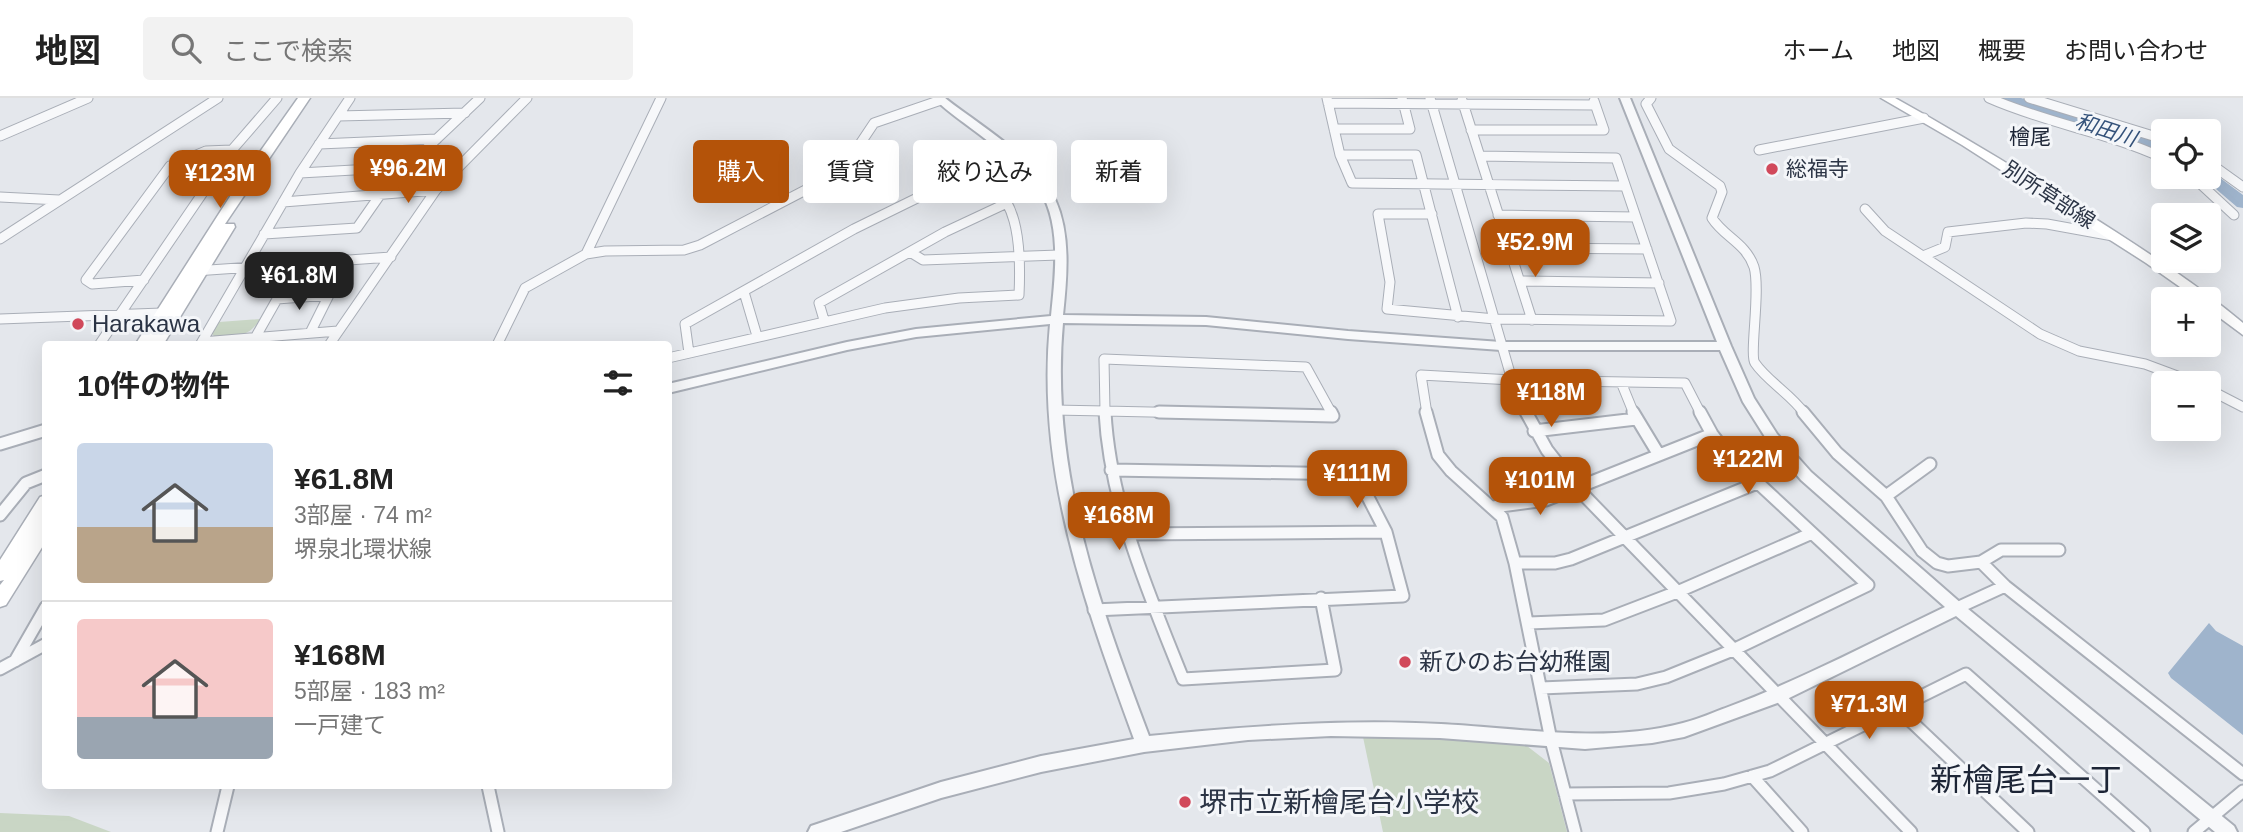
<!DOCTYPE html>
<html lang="ja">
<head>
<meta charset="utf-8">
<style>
	body { margin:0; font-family:Arial,"Noto Sans JP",sans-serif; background:#f2f2f2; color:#222; height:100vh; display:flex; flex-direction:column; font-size:26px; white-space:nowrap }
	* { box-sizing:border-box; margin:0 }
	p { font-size:23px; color:#767676 }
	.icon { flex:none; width:38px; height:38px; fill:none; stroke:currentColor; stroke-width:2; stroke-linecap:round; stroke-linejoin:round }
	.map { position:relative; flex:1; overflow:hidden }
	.details { position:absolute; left:42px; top:243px; width:630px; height:448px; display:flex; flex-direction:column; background:#fff; border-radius:7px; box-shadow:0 7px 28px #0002 }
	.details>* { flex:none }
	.hud { position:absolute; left:693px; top:42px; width:665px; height:63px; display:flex; gap:14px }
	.buttons { position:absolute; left:2151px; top:21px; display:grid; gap:14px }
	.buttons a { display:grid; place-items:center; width:70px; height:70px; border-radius:7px; background:#fff; box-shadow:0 7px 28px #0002; font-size:35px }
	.price { position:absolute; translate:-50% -60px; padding:0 16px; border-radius:14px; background:#b45309; color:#fff; font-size:23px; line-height:46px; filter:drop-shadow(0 2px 4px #0008) }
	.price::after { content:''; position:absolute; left:50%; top:42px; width:21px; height:16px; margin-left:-10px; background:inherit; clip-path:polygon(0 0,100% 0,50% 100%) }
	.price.current { background:#222; color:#fff }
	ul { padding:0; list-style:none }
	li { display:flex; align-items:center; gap:21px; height:175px; padding:0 35px }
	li+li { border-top:2px solid #e0e0e0 }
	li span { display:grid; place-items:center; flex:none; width:196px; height:140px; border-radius:7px; color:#555 }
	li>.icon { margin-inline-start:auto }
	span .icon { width:84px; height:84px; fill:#fffc; stroke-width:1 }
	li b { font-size:30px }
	h2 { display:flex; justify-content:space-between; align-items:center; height:84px; padding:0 35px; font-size:30px }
	.tag { padding:0 24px; border-radius:7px; background:#fff; box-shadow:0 7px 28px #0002; font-size:24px; line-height:63px }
	.tag.current { background:#b45309; color:#fff }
	header { display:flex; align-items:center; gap:42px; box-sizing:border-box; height:98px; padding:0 35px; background:#fff; border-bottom:2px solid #e0e0e0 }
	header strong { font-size:33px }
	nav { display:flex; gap:38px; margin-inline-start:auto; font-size:24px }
	.search { width:490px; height:63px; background:#f2f2f2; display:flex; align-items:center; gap:18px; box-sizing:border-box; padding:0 24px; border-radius:7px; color:#767676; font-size:26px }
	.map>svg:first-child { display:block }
	.green { fill:#c9d6c5 }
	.water { fill:#9fb4cc }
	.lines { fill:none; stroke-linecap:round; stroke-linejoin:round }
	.river { fill:#9fb4cc; fill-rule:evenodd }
	.minor-far1-casing { stroke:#a9aeb7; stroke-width:11 }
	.minor-casing { stroke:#a9aeb7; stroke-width:15 }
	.tertiary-casing { stroke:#a9aeb7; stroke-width:4 }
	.secondary-casing { stroke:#a9aeb7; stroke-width:3 }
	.minor-far1 { stroke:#f7f8fa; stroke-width:9 }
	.minor { stroke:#f7f8fa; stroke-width:11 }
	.tertiary { fill:#f7f8fa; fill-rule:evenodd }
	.secondary { fill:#fff; fill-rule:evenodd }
	.poi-dot { fill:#d1495b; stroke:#f4f6f9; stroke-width:2.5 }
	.labels { text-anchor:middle; stroke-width:6; stroke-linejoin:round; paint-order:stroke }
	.far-water-label { font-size:21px; font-style:italic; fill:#34527a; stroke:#f4f6f9 }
	.far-neighbourhood-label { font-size:21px; fill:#1d2536; stroke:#f4f6f9 }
	.far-poi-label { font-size:21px; fill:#2b3445; stroke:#f4f6f9; text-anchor:start }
	.far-street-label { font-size:21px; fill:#2b3445; stroke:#f4f6f9 }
	.poi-label { font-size:24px; fill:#2b3445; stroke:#f4f6f9; text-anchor:start }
	.near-poi-label { font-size:28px; fill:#2b3445; stroke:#f4f6f9; text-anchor:start }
	.near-neighbourhood-label { font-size:32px; fill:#1d2536; stroke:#f4f6f9 }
</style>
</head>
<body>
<header>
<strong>地図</strong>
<div class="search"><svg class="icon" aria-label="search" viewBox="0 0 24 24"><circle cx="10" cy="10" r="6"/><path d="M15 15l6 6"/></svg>ここで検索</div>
<nav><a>ホーム</a><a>地図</a><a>概要</a><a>お問い合わせ</a></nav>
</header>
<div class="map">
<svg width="2243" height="734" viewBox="0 0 2243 734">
	<rect width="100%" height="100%" fill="#e4e7ec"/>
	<path class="green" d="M260 221C248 241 237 237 215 239L212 236 219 224Z
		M1363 639 1441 640 1527 648 1549 665 1567 734H1383Z
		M0 715 69 718 111 734H0Z"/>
	<path class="water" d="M2209 525 2216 533 2243 548V637L2171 580 2168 575Z"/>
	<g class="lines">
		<path class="river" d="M2001 0H2021L2163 46V56L2025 13Z
			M2208 71 2243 97V110L2237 109 2202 79H2208Z"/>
		<defs>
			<path id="minor-far1" d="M1327 0 1340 57 1352 85 1624 88
				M1430 0 1512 282 1527 316
				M1651 0 1646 6 1669 51 1720 88 1722 94 1712 120C1724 139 1746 145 1754 169 1761 192 1749 257 1755 265 1767 283 1791 296 1805 316
				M1989 0C2045 25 2107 34 2163 60
				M2029 0 2163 41
				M1462 2 1532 222
				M1328 5 1595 7
				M338 18 465 15
				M1334 31H1410L1402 0
				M1471 32H1604L1594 3
				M0 38 88 0
				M319 46 437 41
				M1759 52 1924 20
				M1340 57H1416L1458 219
				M2208 64 2243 89
				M300 75 407 69 480 0
				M2193 79 2234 117
				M0 99 59 102
				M283 104 436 92
				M1865 111 1885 133 2040 236 2079 253 2145 266 2196 285
				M1432 116H1378L1390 184 1387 211 1495 221 1671 223 1616 60 1480 58
				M1498 117 1636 119
				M264 136 357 130 380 97
				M0 141 218 0
				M1509 150 1647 151
				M910 154 923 162 1059 157
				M586 156 661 0
				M1923 158 1945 149 1948 134 2026 125 2047 126 2113 138
				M195 173 391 159
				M144 182 92 186 86 182 170 68 206 53 232 52
				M1520 183 1659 185
				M744 194 757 238
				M277 201 329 197 310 235
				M0 221 162 215
				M824 222 819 205 945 134 1007 105
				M255 240 297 166
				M202 244 338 233
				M99 247 232 52 277 0
				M200 247 300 75 350 0
				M329 247 436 92 527 0
				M497 247 525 190 586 156 605 153 684 152 700 147 842 73 874 25 941 2
				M668 260 885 210 959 200 1019 197C1021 155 1022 81 964 77L854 131 685 226 689 255
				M1621 284 1634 316
				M2208 291 2243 309
				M1054 312 1105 313
				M1105 313 1240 316
				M1105 313V316
				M1105 313 1104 261 1306 269 1332 316
				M1427 316 1421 277 1512 282 1685 285 1701 316"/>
			<path id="minor" d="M1105 314C1110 407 1149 496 1183 581L1335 572 1321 500
				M1159 314 1333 318 1331 314
				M1426 314 1438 357 1451 373 1502 419 1515 465 1551 642 1575 734
				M1526 314 1547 352 1577 390 1911 734
				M1633 314 1659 357
				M1803 314 1837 355 1886 398 1922 453 1937 465 1948 468 1981 464 2005 488 2243 676
				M1534 333 1636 321
				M0 346 46 332
				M1111 372 1356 376 1386 434
				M1886 398 1930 366
				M1493 409 1546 402 1712 336
				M0 417 26 385 46 377
				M1981 464 2001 452H2059
				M1515 465H1555L1571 461 1757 385
				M1957 510 2005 488
				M1094 512 1403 498 1386 434 1130 436
				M1529 525 1604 522 1677 494 1810 436
				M15 563 46 509
				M0 571 46 546
				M1541 590 1637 586 1666 579 1733 552 1868 487 1729 358 1712 336 1700 314
				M1897 610 2028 734
				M1752 678 1802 734
				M488 688 498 734
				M1565 696 1669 695 1724 686 1770 673 1966 576 2144 734
				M217 734 228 688
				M2194 734 2243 693"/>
			<path id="tertiary" d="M934 0H945C979 27 1038 61 1055 101 1071 136 1067 179 1063 217L1206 219 1348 233 1501 244H1717L1620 0H1630L1731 248 1754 300 1777 336 1811 374 1962 506 2234 728 2237 734H2215L1956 518 1783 603 1684 639 1652 645 1585 651 1440 640 1331 638 1248 642 1144 654 1041 674 941 700 841 734H808L811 728 817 726 941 684 1041 658 1134 641C1084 504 1036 373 1050 226L916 239 847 252 668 295V286L847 244 916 231 1051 218C1055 178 1062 126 1039 91 1025 71 1003 55 984 40 968 27 948 15 934 0ZM1063 225 1206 227 1348 241 1501 252H1720L1743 304 1767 342 1801 382 1945 509C1874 543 1803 581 1728 609 1714 614 1699 621 1683 625 1604 646 1521 630 1441 626 1343 621 1247 628 1149 638 1098 503 1050 372 1063 225Z"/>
			<path id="secondary" d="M298 0H310L225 126H234L235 129 163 247H135L245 75Z
				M1881 0H1895C1958 35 2019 72 2080 111 2136 147 2192 182 2243 225V237L2208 211V201H2197L2146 165 1962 47Z
				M46 397V417L42 423 46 422V443L6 507 0 509V487L4 482 0 483V462L40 399Z"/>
		</defs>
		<use href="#minor-far1" class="minor-far1-casing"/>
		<use href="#minor" class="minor-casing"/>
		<use href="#tertiary" class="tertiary-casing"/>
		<use href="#secondary" class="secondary-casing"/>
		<use href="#minor-far1" class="minor-far1"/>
		<use href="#minor" class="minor"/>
		<use href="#tertiary" class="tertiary"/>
		<use href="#secondary" class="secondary"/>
	</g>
	<g class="poi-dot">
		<circle cx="1772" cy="71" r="7"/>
		<circle cx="78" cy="226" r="7"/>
		<circle cx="1405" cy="564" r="7"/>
		<circle cx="1185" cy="704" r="7"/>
	</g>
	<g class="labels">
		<g class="far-water-label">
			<text transform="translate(2106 32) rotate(18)" y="7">和田川</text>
		</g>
		<g class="far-neighbourhood-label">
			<text x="2030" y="46">檜尾</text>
		</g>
		<g class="far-poi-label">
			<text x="1786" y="78">総福寺</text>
		</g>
		<g class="far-street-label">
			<text transform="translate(2049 97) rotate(33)" y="7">別所草部線</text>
		</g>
		<g class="poi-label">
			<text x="92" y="234">Harakawa</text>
			<text x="1419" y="572">新ひのお台幼稚園</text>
		</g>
		<g class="near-poi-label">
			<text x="1199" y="714">堺市立新檜尾台小学校</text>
		</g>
		<g class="near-neighbourhood-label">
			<text x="2026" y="693">新檜尾台一丁</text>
		</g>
	</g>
</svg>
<div class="buttons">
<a><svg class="icon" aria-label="locate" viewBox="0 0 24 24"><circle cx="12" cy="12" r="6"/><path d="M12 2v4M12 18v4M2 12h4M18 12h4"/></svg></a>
<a><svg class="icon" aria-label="layers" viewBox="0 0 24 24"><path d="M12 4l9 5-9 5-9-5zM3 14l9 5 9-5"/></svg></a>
<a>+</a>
<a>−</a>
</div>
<b class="price" style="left:408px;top:107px">¥96.2M</b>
<b class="price" style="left:220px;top:112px">¥123M</b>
<b class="price" style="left:1535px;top:181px">¥52.9M</b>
<b class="price current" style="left:299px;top:214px">¥61.8M</b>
<b class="price" style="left:1551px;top:331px">¥118M</b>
<b class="price" style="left:1748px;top:398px">¥122M</b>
<b class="price" style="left:1357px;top:412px">¥111M</b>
<b class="price" style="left:1540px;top:419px">¥101M</b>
<b class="price" style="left:1119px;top:454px">¥168M</b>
<b class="price" style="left:1869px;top:643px">¥71.3M</b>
<div class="hud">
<a class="tag current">購入</a>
<a class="tag">賃貸</a>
<a class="tag">絞り込み</a>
<a class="tag">新着</a>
</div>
<section class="details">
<h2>10件の物件<svg class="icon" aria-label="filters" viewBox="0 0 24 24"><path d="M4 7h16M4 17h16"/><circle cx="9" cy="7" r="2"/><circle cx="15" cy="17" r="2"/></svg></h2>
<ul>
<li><span style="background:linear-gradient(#c9d6e8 60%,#b9a48a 0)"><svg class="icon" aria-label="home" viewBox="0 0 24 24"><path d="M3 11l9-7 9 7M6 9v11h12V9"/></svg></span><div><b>¥61.8M</b><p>3部屋 · 74 m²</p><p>堺泉北環状線</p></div></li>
<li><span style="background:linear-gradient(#f6c9c9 70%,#9aa5b1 0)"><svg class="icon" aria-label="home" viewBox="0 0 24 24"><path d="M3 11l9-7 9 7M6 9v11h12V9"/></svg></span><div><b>¥168M</b><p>5部屋 · 183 m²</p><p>一戸建て</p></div></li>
</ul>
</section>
</div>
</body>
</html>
